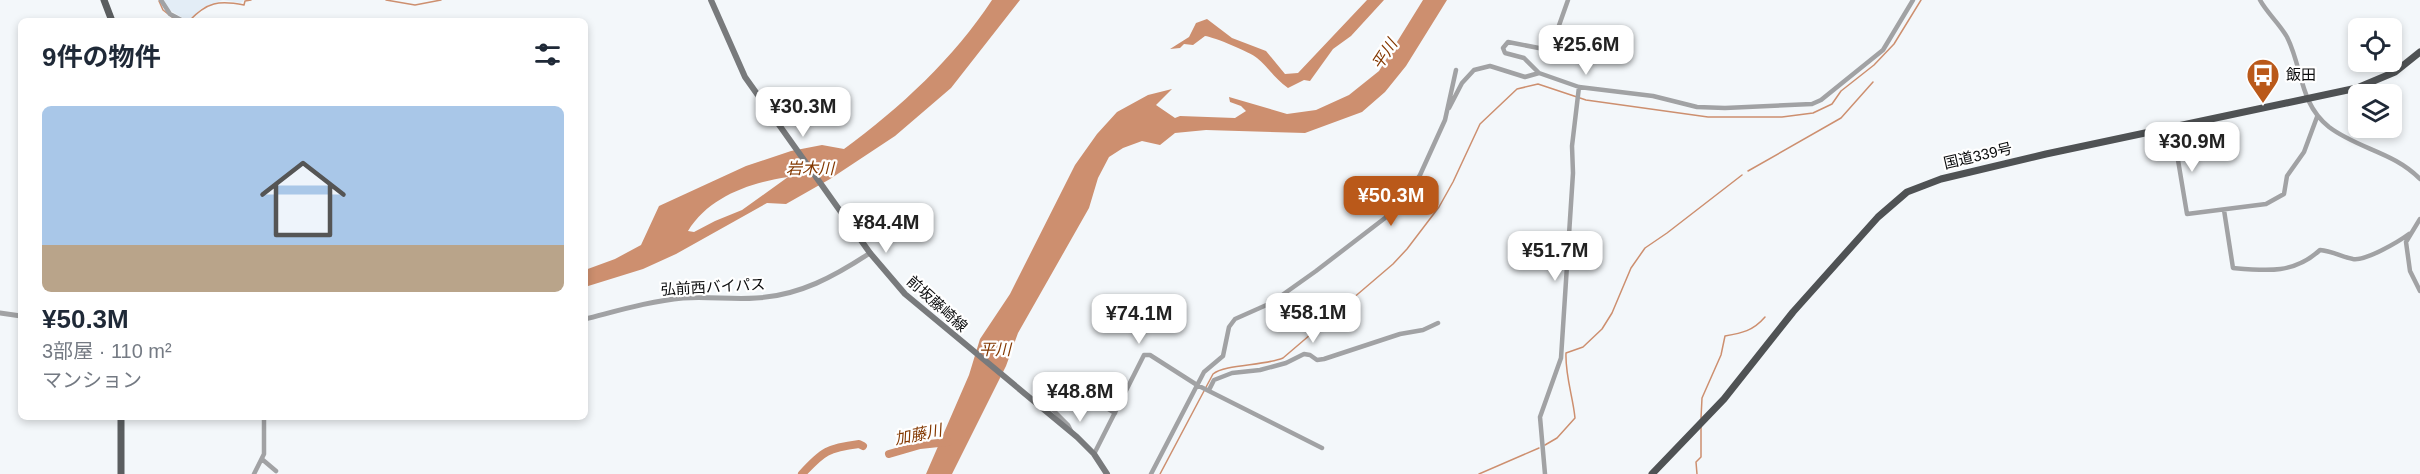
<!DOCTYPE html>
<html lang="ja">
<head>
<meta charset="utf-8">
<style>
	body { margin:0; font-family:Helvetica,"Noto Sans JP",sans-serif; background:#f6f6f7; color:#1f2937; height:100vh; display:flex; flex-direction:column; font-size:22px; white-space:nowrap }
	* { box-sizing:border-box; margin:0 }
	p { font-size:20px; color:#747a83 }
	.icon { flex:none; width:33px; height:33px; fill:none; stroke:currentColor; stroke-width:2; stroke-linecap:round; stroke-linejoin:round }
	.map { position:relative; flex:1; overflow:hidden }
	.side { position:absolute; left:18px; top:18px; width:570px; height:402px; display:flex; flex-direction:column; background:#fff; border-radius:9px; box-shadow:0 3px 9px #0003 }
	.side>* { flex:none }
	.controls { position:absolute; left:2348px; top:18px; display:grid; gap:12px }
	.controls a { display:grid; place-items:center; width:54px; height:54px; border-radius:9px; background:#fff; box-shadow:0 3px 9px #0003; font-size:30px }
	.price { position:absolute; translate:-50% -51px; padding:0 14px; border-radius:12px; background:#fff; color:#222; font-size:20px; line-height:39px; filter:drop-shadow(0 2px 3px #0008) }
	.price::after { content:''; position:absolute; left:50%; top:36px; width:18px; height:14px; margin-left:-9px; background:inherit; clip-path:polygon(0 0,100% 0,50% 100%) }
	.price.current { background:#ba591a; color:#fff }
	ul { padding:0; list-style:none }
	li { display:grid; align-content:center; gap:12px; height:318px; padding:0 24px }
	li+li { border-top:2px solid #e0e1e3 }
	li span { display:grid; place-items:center; height:186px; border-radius:9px; color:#555 }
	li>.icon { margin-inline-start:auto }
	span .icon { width:108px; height:108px; fill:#fffc; stroke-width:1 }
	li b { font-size:26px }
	h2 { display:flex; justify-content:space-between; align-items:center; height:72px; padding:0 24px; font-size:26px }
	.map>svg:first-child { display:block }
	.built { fill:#e3edf6 }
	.water { fill:#cd8f6f; fill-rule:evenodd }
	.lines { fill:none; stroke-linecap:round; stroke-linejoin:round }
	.stream { stroke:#cd8f6f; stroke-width:1.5 }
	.river { stroke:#cd8f6f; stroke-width:8 }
	.minor { stroke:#a1a2a4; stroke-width:4.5 }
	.tertiary { stroke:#a1a2a4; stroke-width:5 }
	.secondary { stroke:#787a7c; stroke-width:6 }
	.primary { stroke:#5b5e60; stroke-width:7 }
	.trunk { stroke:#4f5254; stroke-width:7 }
	.labels { text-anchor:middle; stroke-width:4.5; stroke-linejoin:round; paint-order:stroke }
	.poi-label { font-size:15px; fill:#0b0c0d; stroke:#fff; text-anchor:start }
	.street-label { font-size:15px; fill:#0b0c0d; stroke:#fff }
	.water-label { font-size:16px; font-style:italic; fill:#833801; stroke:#fff }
</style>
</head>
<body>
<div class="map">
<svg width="2420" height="474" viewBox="0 0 2420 474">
	<rect width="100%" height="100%" fill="#f3f7fa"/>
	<path class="built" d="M163 0H243L244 1 240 3 223 0 202 8 188 21 168 9Z"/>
	<path class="water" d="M992 0H1020L951 88 895 136 830 179 786 204 767 203 676 254 643 269 585 287V270L615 259 641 245 659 206 746 166 791 151 822 145 844 149C900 108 954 58 992 0ZM788 177 742 210 715 221 694 232 688 231C709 197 749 183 788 177Z
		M1367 0H1384L1351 36 1333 49 1310 81 1304 80 1288 88C1275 79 1268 67 1257 58 1250 52 1214 37 1205 36L1193 45 1184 44 1180 48 1170 49 1189 37 1196 23 1207 19 1232 38 1266 51 1285 74 1298 73Z
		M1423 0H1447L1406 66 1385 92 1362 112 1305 133 1206 130 1175 133 1160 145 1142 141 1123 148 1109 157 1098 178 1089 208 1018 333 1006 366 952 474H926L969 375 980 339 1010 294 1075 165 1097 134 1117 112 1148 95 1172 89 1156 105 1175 118 1180 116 1235 118 1246 111 1241 106 1230 102 1229 97 1287 114 1316 110 1349 95 1379 71Z"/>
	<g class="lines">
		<path class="stream" d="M386 0 415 5 441 0
			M159 1 163 10 177 21
			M189 21C207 2 219 0 244 5L245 1 251 0
			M1748 171 1841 118 1873 82
			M1701 418 1702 398 1721 355 1725 336C1742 333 1753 331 1765 317
			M1545 445 1557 438 1575 418C1573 397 1565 375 1566 353L1583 347 1602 329 1612 313 1631 268 1645 248 1667 233 1742 175
			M1160 474 1213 374C1225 364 1264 366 1283 358L1393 264 1407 249 1439 207 1453 182 1480 124 1517 89 1538 84 1586 100 1708 117H1782L1813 113 1832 104 1841 91 1874 65 1894 44 1921 0
			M1479 474 1539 448
			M1697 474 1696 462 1701 457V426"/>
		<path class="river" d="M889 454 920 445 948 442
			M802 474C823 451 828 448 859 444L863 446"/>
		<path class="minor" d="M161 0 170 14 183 21
			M2260 0C2267 13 2279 23 2287 37 2303 69 2299 103 2329 127 2358 149 2394 152 2420 179
			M1539 73 1524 58 1505 53 1503 48 1508 42 1544 49 1551 48 1568 0
			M1449 108 1462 83 1474 70 1490 66 1525 77 1539 73 1579 87 1653 96 1697 107 1725 108 1812 104 1821 100 1883 50 1913 0
			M2162 129 2177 154 2187 214 2266 204 2284 194 2287 176 2304 152 2317 117
			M2224 210 2233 268C2267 271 2294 274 2320 250 2332 251 2342 257 2353 259 2366 261 2398 242 2409 234
			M846 218 855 212
			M2420 219 2406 242 2410 271 2420 291
			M1209 390 1214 380 1232 373 1260 370 1286 363 1304 354 1310 355 1317 360 1324 359 1400 334 1423 330 1438 323
			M1072 433 1068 425 1037 394 1052 375 1115 413
			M1094 454 1144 355H1150L1197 385 1322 448
			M263 460 276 471
			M254 474 264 454V417
			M1151 474 1204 372 1223 356 1229 327 1235 319 1271 303 1316 271 1385 218 1409 190 1420 175 1445 120 1456 70
			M1545 474 1540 417 1561 358 1573 173 1572 146 1579 87"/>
		<path class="tertiary" d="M0 313 21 316
			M585 319C617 311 650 301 683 298 708 296 732 300 756 298 799 296 835 276 870 253"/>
		<path class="secondary" d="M711 0 745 77 870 253 905 294 1077 437 1094 454 1107 474"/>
		<path class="primary" d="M104 0 112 21
			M121 417V474"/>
		<path class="trunk" d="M1652 474 1724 399 1793 312 1878 217 1907 192 1941 179 2046 154 2357 88 2395 72 2420 52"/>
	</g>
	<defs>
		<symbol id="bus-pin" viewBox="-11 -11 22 30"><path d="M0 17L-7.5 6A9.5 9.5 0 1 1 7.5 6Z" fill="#ba591a" stroke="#fff"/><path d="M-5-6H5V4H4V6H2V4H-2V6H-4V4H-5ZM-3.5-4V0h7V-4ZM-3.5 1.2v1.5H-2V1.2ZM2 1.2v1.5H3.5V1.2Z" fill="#fff"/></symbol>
	</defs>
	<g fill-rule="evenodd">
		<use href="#bus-pin" x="2244" y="56" width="38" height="52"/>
	</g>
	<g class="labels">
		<g class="poi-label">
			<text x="2286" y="80">飯田</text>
		</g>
		<g class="street-label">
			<text transform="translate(1978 156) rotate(-13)" y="5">国道339号</text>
			<text transform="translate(713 287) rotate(-3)" y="5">弘前西バイパス</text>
			<text transform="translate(937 304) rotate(42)" y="5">前坂藤崎線</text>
		</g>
		<g class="water-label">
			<text transform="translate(1384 54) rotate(-57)" y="6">平川</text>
			<text x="810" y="174">岩木川</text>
			<text x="995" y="355">平川</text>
			<text transform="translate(918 434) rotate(-11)" y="6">加藤川</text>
		</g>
	</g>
</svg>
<div class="controls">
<a><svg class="icon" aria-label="locate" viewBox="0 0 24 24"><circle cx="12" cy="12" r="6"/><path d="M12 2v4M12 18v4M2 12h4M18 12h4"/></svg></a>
<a><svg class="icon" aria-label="layers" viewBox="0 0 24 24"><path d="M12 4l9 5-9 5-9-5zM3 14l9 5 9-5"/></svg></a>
</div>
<b class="price" style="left:1586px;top:76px">¥25.6M</b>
<b class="price" style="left:803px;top:138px">¥30.3M</b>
<b class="price" style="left:2192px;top:173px">¥30.9M</b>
<b class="price current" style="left:1391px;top:227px">¥50.3M</b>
<b class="price" style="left:886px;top:254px">¥84.4M</b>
<b class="price" style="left:1555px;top:282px">¥51.7M</b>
<b class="price" style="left:1313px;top:344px">¥58.1M</b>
<b class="price" style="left:1139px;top:345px">¥74.1M</b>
<b class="price" style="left:1080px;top:423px">¥48.8M</b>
<section class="side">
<h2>9件の物件<svg class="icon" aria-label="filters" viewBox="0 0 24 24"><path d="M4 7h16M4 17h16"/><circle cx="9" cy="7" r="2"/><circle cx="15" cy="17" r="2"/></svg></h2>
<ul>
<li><span style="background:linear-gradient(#a9c7e8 75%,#b9a48a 0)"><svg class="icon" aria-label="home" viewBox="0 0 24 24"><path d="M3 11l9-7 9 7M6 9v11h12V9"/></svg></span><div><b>¥50.3M</b><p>3部屋 · 110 m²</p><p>マンション</p></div></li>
</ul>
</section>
</div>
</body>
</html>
